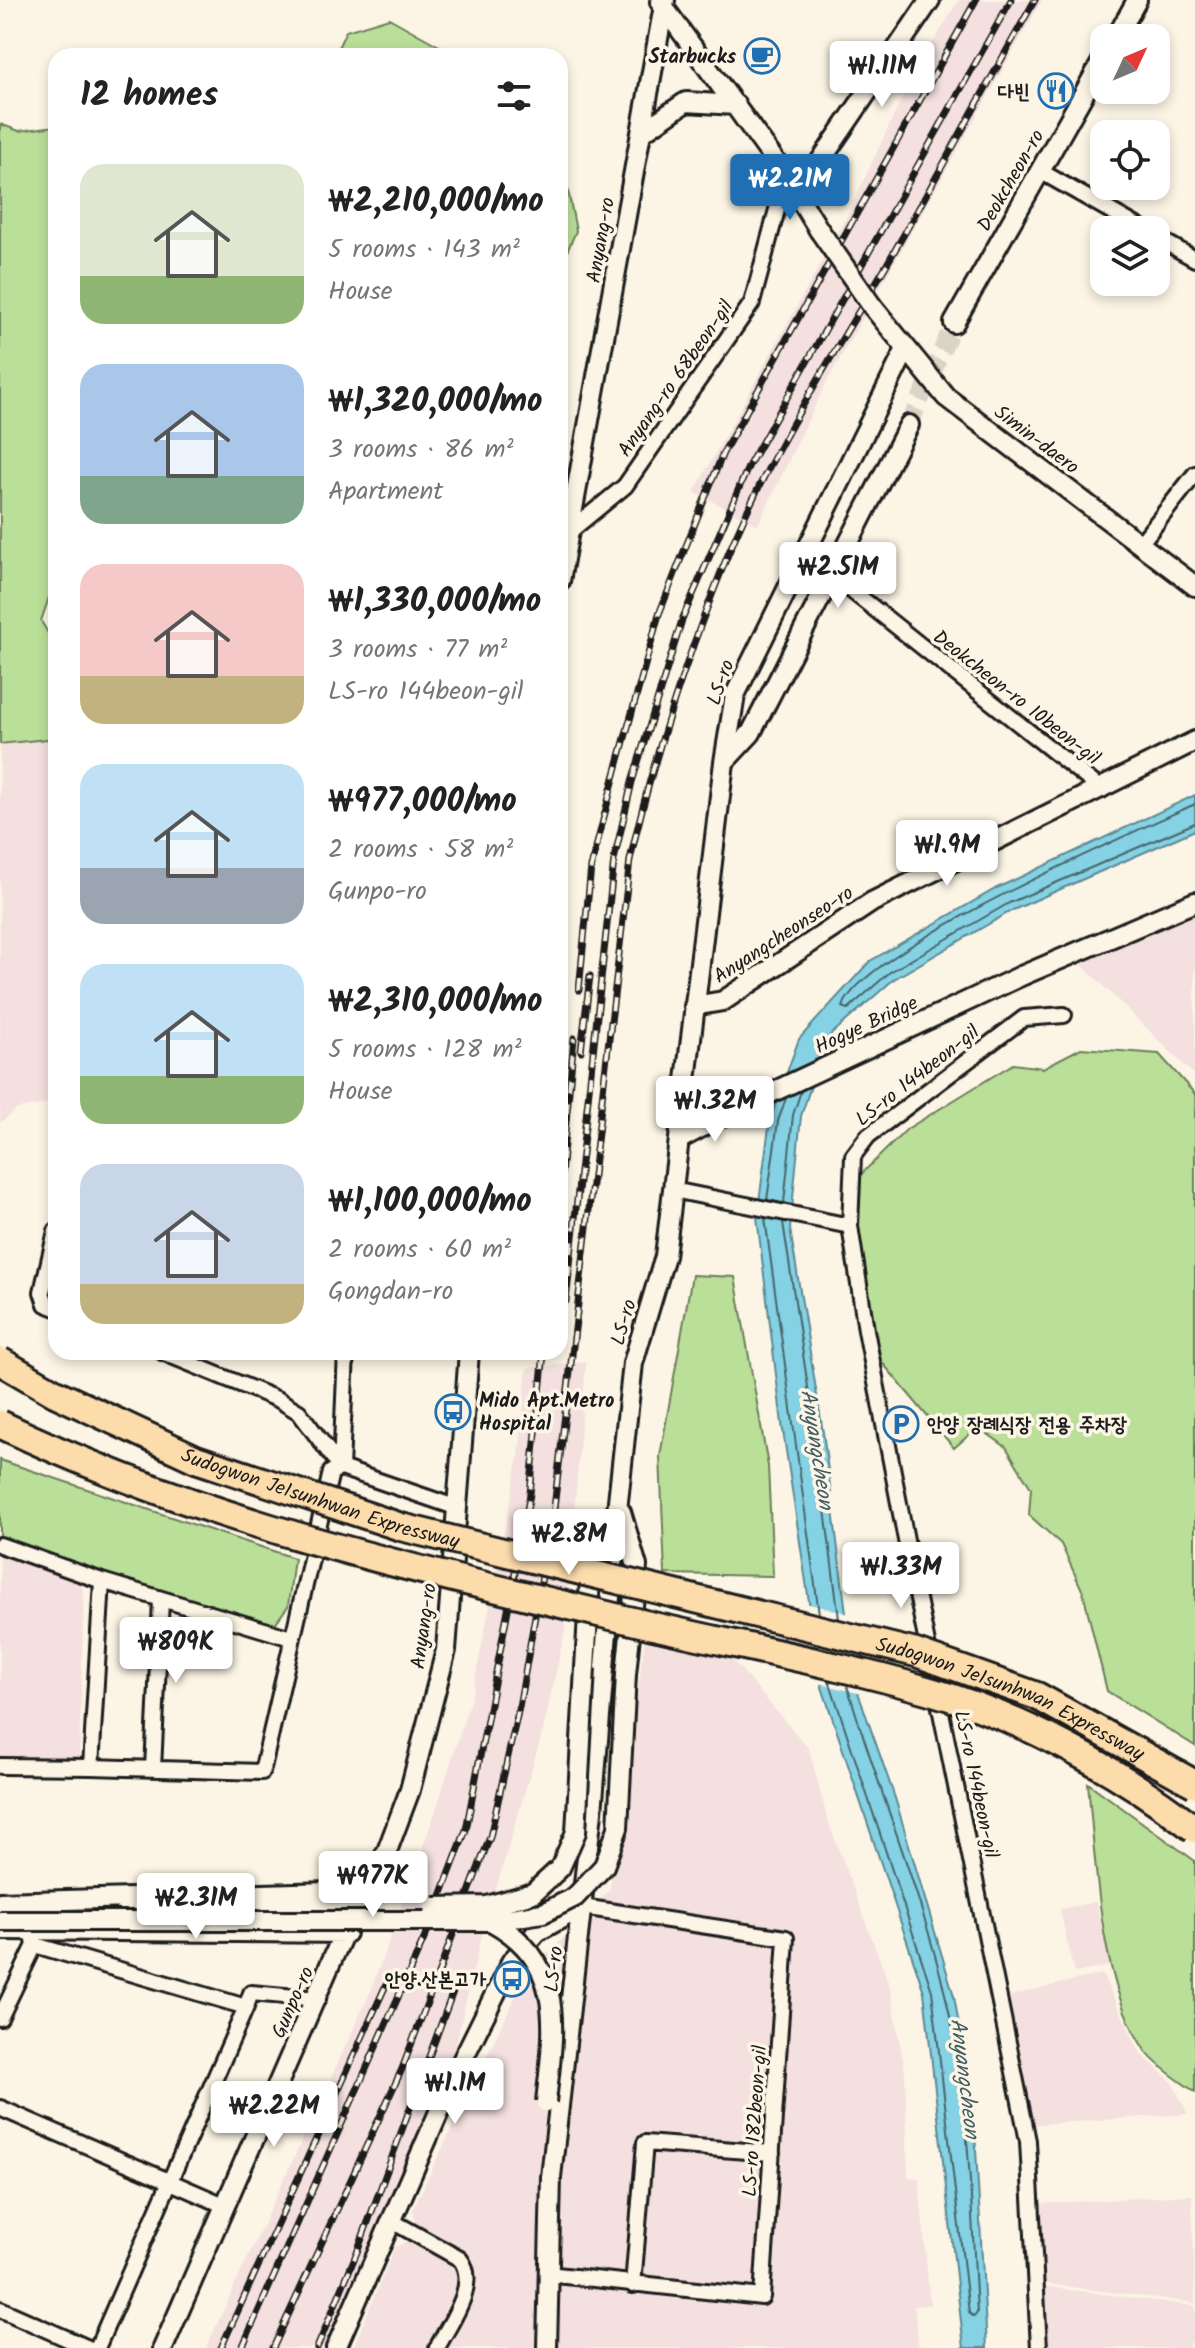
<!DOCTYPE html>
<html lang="en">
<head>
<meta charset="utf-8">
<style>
	body { margin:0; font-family:Kalam,"Poor Story",sans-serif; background:#f6f6f6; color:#222; height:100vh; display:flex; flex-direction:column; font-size:30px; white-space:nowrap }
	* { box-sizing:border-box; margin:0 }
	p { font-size:26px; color:#767676 }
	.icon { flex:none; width:44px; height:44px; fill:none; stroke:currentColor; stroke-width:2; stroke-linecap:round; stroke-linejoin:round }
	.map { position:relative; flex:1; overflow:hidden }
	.side { position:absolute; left:48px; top:48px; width:520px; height:1312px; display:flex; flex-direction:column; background:#fff; border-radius:24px; box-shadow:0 4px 12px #0003 }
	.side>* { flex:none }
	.needle { width:52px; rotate:46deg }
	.buttons { position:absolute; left:1090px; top:24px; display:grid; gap:16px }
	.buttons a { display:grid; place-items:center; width:80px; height:80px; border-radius:16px; background:#fff; box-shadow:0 4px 12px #0003; font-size:40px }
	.price { position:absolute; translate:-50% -68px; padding:0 18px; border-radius:8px; background:#fff; color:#222; font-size:26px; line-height:52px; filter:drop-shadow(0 2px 4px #0008) }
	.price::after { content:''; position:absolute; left:50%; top:48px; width:24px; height:18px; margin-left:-12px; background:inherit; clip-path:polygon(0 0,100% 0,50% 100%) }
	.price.active { background:#1f6fb2; color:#fff }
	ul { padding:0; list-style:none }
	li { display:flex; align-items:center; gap:24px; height:200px; padding:0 32px }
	li span { display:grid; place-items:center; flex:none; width:224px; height:160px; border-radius:24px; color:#555 }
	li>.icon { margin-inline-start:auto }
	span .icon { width:96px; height:96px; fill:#fffc; stroke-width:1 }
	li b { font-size:34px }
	h2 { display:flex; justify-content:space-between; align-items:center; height:96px; padding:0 32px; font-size:34px }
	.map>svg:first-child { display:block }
	.built { fill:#f3e0df }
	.green { fill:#badf99; stroke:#6b7e5a; stroke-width:2 }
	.water { fill:#85d2e4; stroke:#5b8994; stroke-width:2 }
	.pier { fill:#fcf5e5 }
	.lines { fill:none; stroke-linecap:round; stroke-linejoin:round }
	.shore { stroke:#46656c; stroke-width:2 }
	.tertiary-tunnel { stroke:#dad4c7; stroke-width:18; stroke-dasharray:18 9; stroke-linecap:butt }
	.minor-casing { stroke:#1c1c1c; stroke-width:20 }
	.tertiary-casing { stroke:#1c1c1c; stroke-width:24 }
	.minor { stroke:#fcf5e5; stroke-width:14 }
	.tertiary { stroke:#fcf5e5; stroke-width:18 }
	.rail-casing { stroke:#1c1c1c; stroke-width:7 }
	.rail { stroke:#fcf5e5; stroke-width:4; stroke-dasharray:12; stroke-linecap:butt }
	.tertiary-bridge-casing { stroke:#1c1c1c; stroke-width:24; stroke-linecap:butt }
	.motorway-bridge-casing { stroke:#1c1c1c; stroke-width:32; stroke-linecap:butt }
	.tertiary-bridge { stroke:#fcf5e5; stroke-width:18 }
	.motorway-bridge { stroke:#fddcac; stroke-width:26 }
	.labels { text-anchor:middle; stroke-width:7; stroke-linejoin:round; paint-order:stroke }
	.poi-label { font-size:20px; font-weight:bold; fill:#1c1c1c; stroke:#fcf5e5; text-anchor:end }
	.street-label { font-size:20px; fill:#1c1c1c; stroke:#fcf5e5 }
	.water-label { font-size:22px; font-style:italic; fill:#415c62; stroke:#fcf5e5 }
</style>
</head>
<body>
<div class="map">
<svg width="1195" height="2348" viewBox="0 0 1195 2348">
	<rect width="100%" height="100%" fill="#fcf5e5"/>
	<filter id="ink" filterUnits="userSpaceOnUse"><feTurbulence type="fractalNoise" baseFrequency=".0125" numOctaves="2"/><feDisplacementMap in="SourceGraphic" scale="16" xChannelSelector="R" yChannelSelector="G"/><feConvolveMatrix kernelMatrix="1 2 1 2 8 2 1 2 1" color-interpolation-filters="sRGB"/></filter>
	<g filter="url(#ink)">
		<path class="built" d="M959 0H1042L825 385 758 525 694 492 847 216 912 77Z
			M56 738V1102L17 1109 0 1123V744Z
			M1195 914V1076L1078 961Z
			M586 1362 565 1631 543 1731 480 1942 454 2051 327 2348H206L370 1993 435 1813 473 1691 519 1456 527 1368Z
			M0 1551 81 1580 84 1597 79 1759 0 1756Z
			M646 1633 725 1651 809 1749 827 1818 890 1987 905 2071 908 2177 919 2178 930 2305 914 2306 919 2348H353L395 2247 406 2242 415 2223 413 2209 524 1979 610 1889Z
			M1096 1902 1110 1966 1074 1973 1060 1909Z
			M1102 1974 1141 2054 1171 2081 1188 2114 1027 2125 1001 1998Z
			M1192 2195 1195 2303 1040 2283 1034 2204Z
			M1041 2286 1195 2306V2334L1188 2348H1045Z"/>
		<path class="green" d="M389 18 457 56H334L346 31Z
			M0 124 19 131 56 126V577L41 621 56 647V738L0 744Z
			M560 173 566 180 576 231 560 268Z
			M1081 1048 1159 1054 1195 1094V1746L1107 1691 1083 1592 1061 1544 1029 1515 1031 1488 1006 1447 978 1427 954 1448 870 1348 844 1191 907 1129 1013 1064 1043 1068Z
			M692 1275 735 1277 768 1466 773 1576 665 1574 660 1456Z
			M0 1460 294 1558 288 1606 274 1625 97 1573 0 1538Z
			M1088 1783 1195 1861V2092C1180 2081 1158 2067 1147 2053 1099 1987 1096 1863 1088 1783Z"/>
		<path class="water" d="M1195 795V830L1013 910 894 979 827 1038 801 1116 790 1229 824 1439 855 1684 895 1798 954 1996 974 2113 987 2348H964L924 1992 822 1687 782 1424 757 1217 770 1119 799 1039 870 961 997 888Z"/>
		<path class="pier" d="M805 1603 850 1614 862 1694 818 1683Z"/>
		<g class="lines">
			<path class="shore" d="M1195 804C1132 833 859 951 843 1007L848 1009 890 972 1009 903 1195 823
				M767 1200 778 1121 786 1098
				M784 1203 793 1115 801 1091
				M765 1218 819 1614
				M783 1222 816 1440 839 1619
				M829 1680 932 1991 969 2313 974 2317 977 2313C971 2207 970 2101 946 1998 921 1891 878 1789 847 1685"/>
			<path class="tertiary-tunnel" d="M909 425 954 323"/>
			<defs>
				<path id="minor" d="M1040 171 1144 230
					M1156 237 1195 259
					M569 532 625 486 752 303 786 176
					M1140 544 1195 474
					M832 575 1102 790
					M673 1190 850 1226
					M56 1231 42 1292 46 1304 56 1308
					M162 1352 279 1400 299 1412 341 1468
					M341 1468 346 1352
					M0 1545 102 1581 291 1638
					M102 1581 91 1767 262 1772 331 1472 341 1468 458 1508
					M0 1766 91 1767
					M153 1769 161 1600
					M32 1930 35 1945 246 2007 251 1993 318 1999
					M0 2018 35 1945
					M0 2108 226 2206
					M390 2220 460 2259C480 2284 449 2324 437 2348
					M547 2274 762 2297 786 1938 582 1907
					M633 2285 645 2143 772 2153
					M0 2309 88 2348
					M97 2348 246 2007
					M1039 2348 1028 2141 906 1540 866 1330 850 1226 853 1156 868 1136 1024 1018 1064 1015"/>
				<path id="tertiary" d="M660 2 786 176 819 230
					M1116 38 1137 0
					M641 133 686 102 736 105
					M798 194 930 0
					M872 306 946 397 1195 586
					M954 323 1104 58
					M560 581 665 0
					M724 762 751 733 909 425
					M1021 976 1195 902
					M694 1006 723 1001 872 902 1195 741
					M680 1139 730 1112
					M621 1512 637 1566 626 1674
					M585 1668 591 1561 612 1515
					M0 1902 362 1891
					M126 1910 343 1908
					M0 1930 346 1933
					M163 2348 362 1891 387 1851 410 1790 446 1650 469 1352
					M336 2348 456 2073 511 1962 537 1932 582 1907
					M547 2348 551 2177 592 1812 618 1501 633 1363 665 1256 724 762 735 695 906 349"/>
			</defs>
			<use href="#minor" class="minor-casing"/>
			<use href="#tertiary" class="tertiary-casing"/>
			<use href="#minor" class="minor"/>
			<use href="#tertiary" class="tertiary"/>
			<defs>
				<path id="rail" d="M579 990 591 867 614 778 659 614 723 453 976 0
					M581 1051 590 976
					M560 1185 574 1038
					M566 1301 614 860 632 782 682 620 749 465 1011 0
					M221 2348 386 1985
					M242 2348 428 1930 466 1830 530 1494 544 1352
					M273 2348 402 2069 490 1837 519 1707 554 1508 630 860C652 761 685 662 723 567 765 460 829 362 887 264 937 177 985 88 1035 0
					M317 2348 357 2252 455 1986"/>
			</defs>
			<use href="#rail" class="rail-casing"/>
			<use href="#rail" class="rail"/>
			<defs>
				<path id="tertiary-bridge" d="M819 230 872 306
					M730 1112 1021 976
					M434 1907 487 1906 533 1893 560 1868 576 1832 585 1668
					M0 1921H491L543 1913 575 1897 604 1866 618 1828 626 1674
					M491 1921C567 1963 554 2028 546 2102"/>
				<g id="motorway-bridge">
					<path id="s1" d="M0 1361 55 1393 196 1459 401 1527 916 1653 1037 1696 1195 1784"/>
					<path d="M0 1424C207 1524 422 1571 645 1624 739 1646 837 1664 930 1691 1022 1717 1120 1771 1195 1829"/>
				</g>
			</defs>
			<use href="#tertiary-bridge" class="tertiary-bridge-casing"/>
			<use href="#motorway-bridge" class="motorway-bridge-casing"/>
			<use href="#tertiary-bridge" class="tertiary-bridge"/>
			<use href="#motorway-bridge" class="motorway-bridge"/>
		</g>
	</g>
	<defs>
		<symbol id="cafe-ring" viewBox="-11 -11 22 22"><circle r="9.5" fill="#fcf5e5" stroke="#1f6fb2" stroke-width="1.5"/><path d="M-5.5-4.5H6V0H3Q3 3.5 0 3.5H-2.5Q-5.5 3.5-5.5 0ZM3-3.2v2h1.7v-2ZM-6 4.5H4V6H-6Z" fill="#1f6fb2"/></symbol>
		<symbol id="restaurant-ring" viewBox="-11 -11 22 22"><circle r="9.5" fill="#fcf5e5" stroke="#1f6fb2" stroke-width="1.5"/><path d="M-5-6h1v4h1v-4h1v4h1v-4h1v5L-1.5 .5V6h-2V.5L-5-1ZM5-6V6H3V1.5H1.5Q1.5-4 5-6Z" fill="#1f6fb2"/></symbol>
		<symbol id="bus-ring" viewBox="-11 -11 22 22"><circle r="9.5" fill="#fcf5e5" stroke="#1f6fb2" stroke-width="1.5"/><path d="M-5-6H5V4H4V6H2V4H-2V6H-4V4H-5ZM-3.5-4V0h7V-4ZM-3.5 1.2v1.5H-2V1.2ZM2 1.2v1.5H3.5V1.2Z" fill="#1f6fb2"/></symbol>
		<symbol id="parking-ring" viewBox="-11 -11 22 22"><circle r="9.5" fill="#fcf5e5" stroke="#1f6fb2" stroke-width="1.5"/><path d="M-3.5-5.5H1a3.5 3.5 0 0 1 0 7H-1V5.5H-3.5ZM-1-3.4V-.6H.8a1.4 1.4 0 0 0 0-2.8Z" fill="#1f6fb2"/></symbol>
	</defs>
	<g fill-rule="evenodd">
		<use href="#cafe-ring" x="742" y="36" width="40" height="40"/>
		<use href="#restaurant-ring" x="1036" y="71" width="40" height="40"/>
		<use href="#bus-ring" x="433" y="1392" width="40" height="40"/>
		<use href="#parking-ring" x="881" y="1404" width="40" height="40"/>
		<use href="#bus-ring" x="492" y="1959" width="40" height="40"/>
	</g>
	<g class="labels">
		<g class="poi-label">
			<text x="736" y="63">Starbucks</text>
			<text x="1030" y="98">다빈</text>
			<text x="479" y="1407" text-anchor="start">Mido Apt.Metro<tspan x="479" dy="23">Hospital</tspan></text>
			<text x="927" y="1431" text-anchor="start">안양 장례식장 전용 주차장</text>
			<text x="486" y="1986">안양.산본고가</text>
		</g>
		<g class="street-label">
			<text transform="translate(1010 180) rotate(-60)" y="7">Deokcheon-ro</text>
			<text transform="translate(600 240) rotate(-80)" y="7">Anyang-ro</text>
			<text transform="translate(675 378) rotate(-55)" y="7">Anyang-ro 68beon-gil</text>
			<text transform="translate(1037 439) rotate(37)" y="7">Simin-daero</text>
			<text transform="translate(720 682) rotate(-71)" y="7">LS-ro</text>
			<text transform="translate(1017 697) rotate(38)" y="7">Deokcheon-ro 10beon-gil</text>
			<text transform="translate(783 934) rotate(-33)" y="7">Anyangcheonseo-ro</text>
			<text transform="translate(866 1024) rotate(-25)" y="7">Hogye Bridge</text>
			<text transform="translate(917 1075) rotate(-38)" y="7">LS-ro 144beon-gil</text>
			<text transform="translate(623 1322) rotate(-74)" y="7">LS-ro</text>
			<text dy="7" stroke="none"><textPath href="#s1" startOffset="350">Sudogwon Je1sunhwan Expressway</textPath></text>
			<text transform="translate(423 1626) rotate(-82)" y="7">Anyang-ro</text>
			<text dy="7" stroke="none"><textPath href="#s1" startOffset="1070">Sudogwon Je1sunhwan Expressway</textPath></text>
			<text transform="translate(977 1784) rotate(78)" y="7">LS-ro 144beon-gil</text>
			<text transform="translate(553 1969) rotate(-84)" y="7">LS-ro</text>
			<text transform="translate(292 2002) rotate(-66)" y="7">Gunpo-ro</text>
			<text transform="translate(754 2121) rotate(-86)" y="7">LS-ro 182beon-gil</text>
		</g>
		<g class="water-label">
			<text transform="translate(818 1449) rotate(81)" y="8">Anyangcheon</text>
			<text transform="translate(966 2078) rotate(83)" y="8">Anyangcheon</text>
		</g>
	</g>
</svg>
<div class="buttons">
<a><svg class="needle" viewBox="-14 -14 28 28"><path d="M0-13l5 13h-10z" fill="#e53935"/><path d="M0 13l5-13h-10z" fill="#767676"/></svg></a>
<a><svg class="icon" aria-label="locate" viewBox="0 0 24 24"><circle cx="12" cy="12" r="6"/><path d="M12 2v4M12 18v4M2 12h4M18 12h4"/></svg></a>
<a><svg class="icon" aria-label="layers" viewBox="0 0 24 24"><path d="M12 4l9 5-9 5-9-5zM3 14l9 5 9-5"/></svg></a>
</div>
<b class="price" style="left:882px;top:109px">₩1.11M</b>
<b class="price active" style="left:790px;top:222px">₩2.21M</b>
<b class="price" style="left:838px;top:610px">₩2.51M</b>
<b class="price" style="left:947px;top:888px">₩1.9M</b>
<b class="price" style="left:715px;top:1144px">₩1.32M</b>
<b class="price" style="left:569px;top:1577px">₩2.8M</b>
<b class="price" style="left:901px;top:1610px">₩1.33M</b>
<b class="price" style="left:176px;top:1685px">₩809K</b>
<b class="price" style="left:373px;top:1919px">₩977K</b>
<b class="price" style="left:196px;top:1941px">₩2.31M</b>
<b class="price" style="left:455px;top:2126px">₩1.1M</b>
<b class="price" style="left:274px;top:2149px">₩2.22M</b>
<section class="side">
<h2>12 homes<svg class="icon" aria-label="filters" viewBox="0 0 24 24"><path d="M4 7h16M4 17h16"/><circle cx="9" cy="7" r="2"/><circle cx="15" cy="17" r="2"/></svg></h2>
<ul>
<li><span style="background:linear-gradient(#dfe7d0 70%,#8fb573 0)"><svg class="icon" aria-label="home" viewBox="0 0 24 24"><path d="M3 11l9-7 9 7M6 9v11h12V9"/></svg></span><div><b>₩2,210,000/mo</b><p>5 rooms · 143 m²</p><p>House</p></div></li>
<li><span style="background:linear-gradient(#a9c7e8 70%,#7fa58c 0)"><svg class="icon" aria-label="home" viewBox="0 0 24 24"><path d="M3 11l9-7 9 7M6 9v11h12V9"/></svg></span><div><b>₩1,320,000/mo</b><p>3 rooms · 86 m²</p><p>Apartment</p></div></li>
<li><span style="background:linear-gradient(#f6c9c9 70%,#c2b280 0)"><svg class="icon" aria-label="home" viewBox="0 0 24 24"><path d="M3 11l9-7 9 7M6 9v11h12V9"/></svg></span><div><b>₩1,330,000/mo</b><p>3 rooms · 77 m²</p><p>LS-ro 144beon-gil</p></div></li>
<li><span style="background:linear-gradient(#bfe0f5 65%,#9aa5b1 0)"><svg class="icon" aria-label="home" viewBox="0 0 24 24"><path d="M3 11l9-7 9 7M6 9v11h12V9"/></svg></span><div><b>₩977,000/mo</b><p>2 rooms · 58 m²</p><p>Gunpo-ro</p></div></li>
<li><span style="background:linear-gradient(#bfe0f5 70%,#8fb573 0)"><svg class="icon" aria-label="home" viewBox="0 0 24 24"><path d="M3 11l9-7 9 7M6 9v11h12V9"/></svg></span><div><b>₩2,310,000/mo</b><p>5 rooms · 128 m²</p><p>House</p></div></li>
<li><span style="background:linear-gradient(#c9d6e8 75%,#c2b280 0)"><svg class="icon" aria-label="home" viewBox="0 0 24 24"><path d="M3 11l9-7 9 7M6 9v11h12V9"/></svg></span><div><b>₩1,100,000/mo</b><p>2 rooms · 60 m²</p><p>Gongdan-ro</p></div></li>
</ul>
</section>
</div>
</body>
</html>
